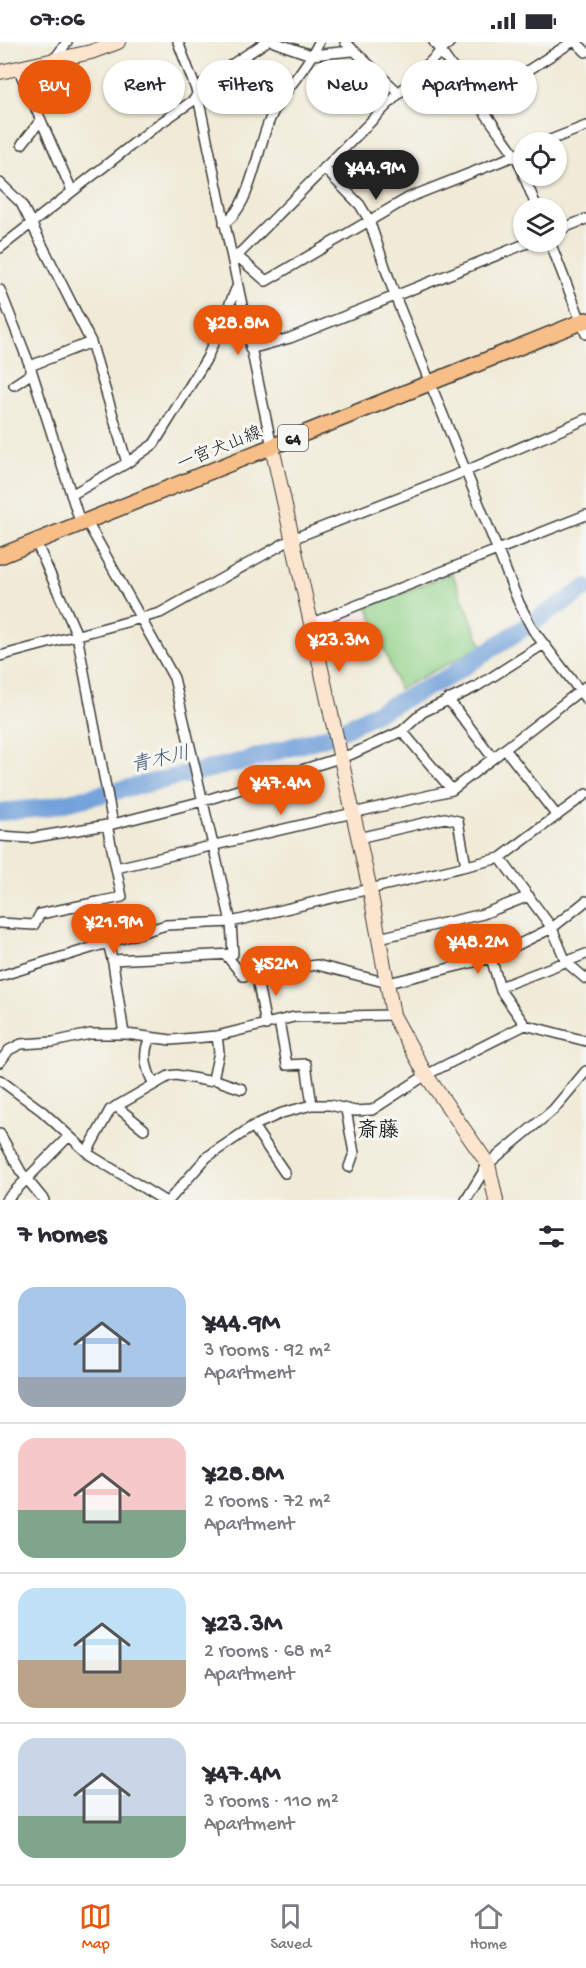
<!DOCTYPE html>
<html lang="en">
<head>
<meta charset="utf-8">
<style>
	body { margin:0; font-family:"Gochi Hand","Klee One",sans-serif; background:#f7f7f7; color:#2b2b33; height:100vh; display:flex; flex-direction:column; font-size:22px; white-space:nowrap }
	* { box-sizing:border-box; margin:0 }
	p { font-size:20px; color:#7c7c81 }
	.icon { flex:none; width:33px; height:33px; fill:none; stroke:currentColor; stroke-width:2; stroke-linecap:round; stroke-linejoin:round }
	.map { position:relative; height:1158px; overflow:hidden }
	.panel { display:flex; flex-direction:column; background:#fff; flex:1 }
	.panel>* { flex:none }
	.banner { position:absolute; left:18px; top:18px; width:550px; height:54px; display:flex; gap:12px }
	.tools { position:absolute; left:513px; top:90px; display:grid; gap:12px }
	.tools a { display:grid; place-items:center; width:54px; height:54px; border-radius:50%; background:#fff; box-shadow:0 2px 4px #0004; font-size:30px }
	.price { position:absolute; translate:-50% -51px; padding:0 14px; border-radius:21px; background:#ea580c; color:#fff; font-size:20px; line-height:39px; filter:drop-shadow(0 2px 3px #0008) }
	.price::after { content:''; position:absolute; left:50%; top:36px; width:18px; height:14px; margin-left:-9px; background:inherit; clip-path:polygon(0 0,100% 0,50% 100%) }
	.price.on { background:#222; color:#fff }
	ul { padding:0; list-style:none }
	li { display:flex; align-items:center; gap:18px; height:150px; padding:0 18px }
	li+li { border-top:2px solid #e1e1e2 }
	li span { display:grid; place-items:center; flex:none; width:168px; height:120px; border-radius:18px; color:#555 }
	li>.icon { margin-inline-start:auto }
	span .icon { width:72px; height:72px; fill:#fffc; stroke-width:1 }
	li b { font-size:26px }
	h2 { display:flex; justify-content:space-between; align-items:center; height:72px; padding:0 18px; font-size:26px }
	.chip { padding:0 21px; border-radius:27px; background:#fff; box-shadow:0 2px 4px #0004; font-size:21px; line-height:54px }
	.chip.on { background:#ea580c; color:#fff }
	.status { display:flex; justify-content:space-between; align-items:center; height:42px; padding:0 30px; background:#fff; direction:ltr }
	.status svg { height:16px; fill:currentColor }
	.menu { display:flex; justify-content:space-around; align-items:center; height:84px; border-top:2px solid #e1e1e2; background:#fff; font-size:16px; color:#7c7c81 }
	.menu a { display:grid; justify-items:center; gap:3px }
	.menu .on { color:#ea580c }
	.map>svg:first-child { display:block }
	.green { fill:#93d38a; stroke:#587853; stroke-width:1.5 }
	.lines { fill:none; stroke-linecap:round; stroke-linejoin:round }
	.river { stroke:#71a0da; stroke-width:18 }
	.street-casing { stroke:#3c3b38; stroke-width:12 }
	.secondary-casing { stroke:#3c3b38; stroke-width:16 }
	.primary-casing { stroke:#3c3b38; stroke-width:18 }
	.street { stroke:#fff; stroke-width:9 }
	.secondary { stroke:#fce5cf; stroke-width:14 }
	.primary { stroke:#f7be88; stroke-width:15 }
	.labels { text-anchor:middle; stroke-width:6; stroke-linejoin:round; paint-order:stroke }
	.shield { fill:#f6f6f2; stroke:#5d5d5c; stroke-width:1.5 }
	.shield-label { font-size:16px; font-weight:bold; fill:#1c1c1c }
	.street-label { font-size:18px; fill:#1c1c1c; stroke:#f6f6f2 }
	.water-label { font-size:20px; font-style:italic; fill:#425771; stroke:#f6f6f2 }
	.quarter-label { font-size:21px; font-weight:bold; fill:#1c1c1c; stroke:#f6f6f2 }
</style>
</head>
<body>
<div class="status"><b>07:06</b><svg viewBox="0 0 49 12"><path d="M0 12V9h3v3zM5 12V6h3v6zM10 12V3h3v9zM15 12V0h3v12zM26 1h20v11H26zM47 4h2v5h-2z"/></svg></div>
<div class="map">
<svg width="586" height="1158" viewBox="0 0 586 1158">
	<rect width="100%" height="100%" fill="#f6f6f2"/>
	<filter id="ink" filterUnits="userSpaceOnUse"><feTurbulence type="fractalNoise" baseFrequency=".0167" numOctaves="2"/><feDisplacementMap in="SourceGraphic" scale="12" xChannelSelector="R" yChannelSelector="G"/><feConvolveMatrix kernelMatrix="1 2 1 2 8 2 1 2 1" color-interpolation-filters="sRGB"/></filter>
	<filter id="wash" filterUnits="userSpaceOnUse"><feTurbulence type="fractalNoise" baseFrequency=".008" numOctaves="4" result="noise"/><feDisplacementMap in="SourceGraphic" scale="24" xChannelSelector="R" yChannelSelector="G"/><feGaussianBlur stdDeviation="1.35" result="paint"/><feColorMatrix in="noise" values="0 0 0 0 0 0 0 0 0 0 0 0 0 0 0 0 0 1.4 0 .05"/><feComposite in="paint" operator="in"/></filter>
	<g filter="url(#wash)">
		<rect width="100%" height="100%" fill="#f0ead6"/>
		<path class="green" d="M452 531 482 604 399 647 368 565Z"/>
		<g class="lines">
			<path class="river" d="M342 688 448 635 586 546
				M0 770 43 766 244 719 329 694"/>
		</g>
	</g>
	<g filter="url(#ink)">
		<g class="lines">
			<defs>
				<path id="street" d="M178 0 197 50 272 405
					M274 0 311 13 352 9
					M345 0 399 51
					M434 0 516 114 524 132
					M576 0 586 10
					M53 19 67 0
					M18 26 72 149
					M479 60 572 0
					M545 100 586 84
					M22 102 41 78
					M324 126 360 163 369 178 395 254 519 561 533 588 586 657
					M524 134 537 166
					M0 141 21 161 91 300 127 421
					M224 181C250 166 257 109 268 82 279 52 306 29 319 0
					M556 189 586 177
					M550 200 586 292
					M0 206 156 84 194 58 202 42 266 0
					M237 214 266 239 410 155 524 110
					M234 217 450 0
					M0 248 30 324 81 483
					M250 307 290 296 530 200
					M30 324 91 300
					M14 343 32 331
					M71 453 127 421 154 402 207 316 236 247
					M87 480 174 636 231 880 233 912 112 918
					M36 500 77 593 113 782 107 783 122 855 98 860 113 921 124 992
					M312 581 586 473
					M0 614 160 571 292 497 466 429 586 377
					M448 657 493 716
					M402 689 452 748
					M505 707 557 774
					M113 782 203 759 352 712 402 689 423 670 476 645 544 602
					M0 794 30 796 107 783
					M358 796 445 776 458 779 466 824
					M500 816 552 886 566 920 586 937
					M116 826 452 748 586 644
					M0 881 34 883 40 872 98 860
					M379 896 483 872 529 854
					M226 913 243 934 317 923 388 941 491 916 552 886 586 859
					M491 916 501 949 525 983
					M256 932 266 983
					M0 934 166 883 231 880 500 816 586 752
					M500 945 586 912
					M279 979 287 1023 306 1022 312 1063
					M150 997C142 1010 146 1028 154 1042
					M0 1020 9 1008 21 1002 53 1000 90 992H126L171 998 217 994 294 975 393 973
					M213 1037 219 1010 217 994
					M0 1038 42 1069 90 1113 163 1158
					M116 1064 144 1087
					M346 1068 354 1111 349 1125
					M253 1084 285 1131
					M0 1092 21 1130 44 1158
					M87 1110 110 1068 169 1034 176 1033 208 1039 213 1037 242 1047
					M6 1158 69 1094
					M169 1158 207 1115 253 1084 282 1071 312 1063H330L355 1069 372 1068 426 1033 525 983 586 999
					M466 1158 488 1122 553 1068 586 1029"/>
				<path id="secondary" d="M0 30 91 10 118 0
					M272 405 370 848 393 973 426 1033 488 1122 496 1158"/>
				<path id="primary" d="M0 514 586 278"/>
			</defs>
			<use href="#street" class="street-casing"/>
			<use href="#secondary" class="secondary-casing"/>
			<use href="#primary" class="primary-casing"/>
			<use href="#street" class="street"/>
			<use href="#secondary" class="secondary"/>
			<use href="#primary" class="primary"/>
		</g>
	</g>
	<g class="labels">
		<rect class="shield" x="278" y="383" width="30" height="26" rx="4.5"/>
		<g class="shield-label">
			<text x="293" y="402">64</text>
		</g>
		<g class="street-label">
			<text transform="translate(219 405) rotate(-22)" y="6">一宮犬山線</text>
		</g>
		<g class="water-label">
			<text transform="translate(160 716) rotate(-13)" y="7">青木川</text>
		</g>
		<g class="quarter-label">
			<text x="378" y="1094">斎藤</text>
		</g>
	</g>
</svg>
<div class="tools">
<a><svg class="icon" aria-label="locate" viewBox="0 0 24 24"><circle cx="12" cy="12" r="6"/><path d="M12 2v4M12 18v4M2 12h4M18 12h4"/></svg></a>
<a><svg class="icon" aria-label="layers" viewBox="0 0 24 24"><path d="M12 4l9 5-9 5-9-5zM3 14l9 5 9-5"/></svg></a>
</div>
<b class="price on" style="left:376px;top:159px">¥44.9M</b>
<b class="price" style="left:238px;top:314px">¥28.8M</b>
<b class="price" style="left:339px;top:631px">¥23.3M</b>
<b class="price" style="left:281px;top:774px">¥47.4M</b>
<b class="price" style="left:114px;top:913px">¥21.9M</b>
<b class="price" style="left:478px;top:933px">¥48.2M</b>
<b class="price" style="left:276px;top:955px">¥52M</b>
<div class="banner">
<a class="chip on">Buy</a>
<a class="chip">Rent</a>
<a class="chip">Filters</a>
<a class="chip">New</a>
<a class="chip">Apartment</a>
</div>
</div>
<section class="panel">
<h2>7 homes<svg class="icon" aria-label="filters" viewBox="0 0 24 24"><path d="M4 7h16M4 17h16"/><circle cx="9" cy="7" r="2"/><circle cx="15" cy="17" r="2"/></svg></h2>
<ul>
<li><span style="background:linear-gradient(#a9c7e8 75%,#9aa5b1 0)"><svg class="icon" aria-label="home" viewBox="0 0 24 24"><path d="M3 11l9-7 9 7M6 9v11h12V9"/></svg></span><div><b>¥44.9M</b><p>3 rooms · 92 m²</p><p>Apartment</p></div></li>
<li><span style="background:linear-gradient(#f6c9c9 60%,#7fa58c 0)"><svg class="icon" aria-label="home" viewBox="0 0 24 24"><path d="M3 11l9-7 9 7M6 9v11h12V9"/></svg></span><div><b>¥28.8M</b><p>2 rooms · 72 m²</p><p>Apartment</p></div></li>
<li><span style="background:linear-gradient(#bfe0f5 60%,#b9a48a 0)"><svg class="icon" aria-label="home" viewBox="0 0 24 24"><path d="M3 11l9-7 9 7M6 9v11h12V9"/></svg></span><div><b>¥23.3M</b><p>2 rooms · 68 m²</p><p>Apartment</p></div></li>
<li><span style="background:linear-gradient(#c9d6e8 65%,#7fa58c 0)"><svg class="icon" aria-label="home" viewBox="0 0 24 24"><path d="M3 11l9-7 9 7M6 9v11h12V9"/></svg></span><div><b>¥47.4M</b><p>3 rooms · 110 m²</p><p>Apartment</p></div></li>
</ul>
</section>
<nav class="menu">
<a class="on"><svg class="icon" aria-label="map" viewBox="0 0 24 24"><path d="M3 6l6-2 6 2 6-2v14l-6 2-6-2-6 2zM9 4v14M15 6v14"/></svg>Map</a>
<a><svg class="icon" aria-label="saved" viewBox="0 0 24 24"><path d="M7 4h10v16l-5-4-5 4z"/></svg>Saved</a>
<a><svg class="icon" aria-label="home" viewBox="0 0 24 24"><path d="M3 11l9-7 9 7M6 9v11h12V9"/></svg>Home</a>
</nav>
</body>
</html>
